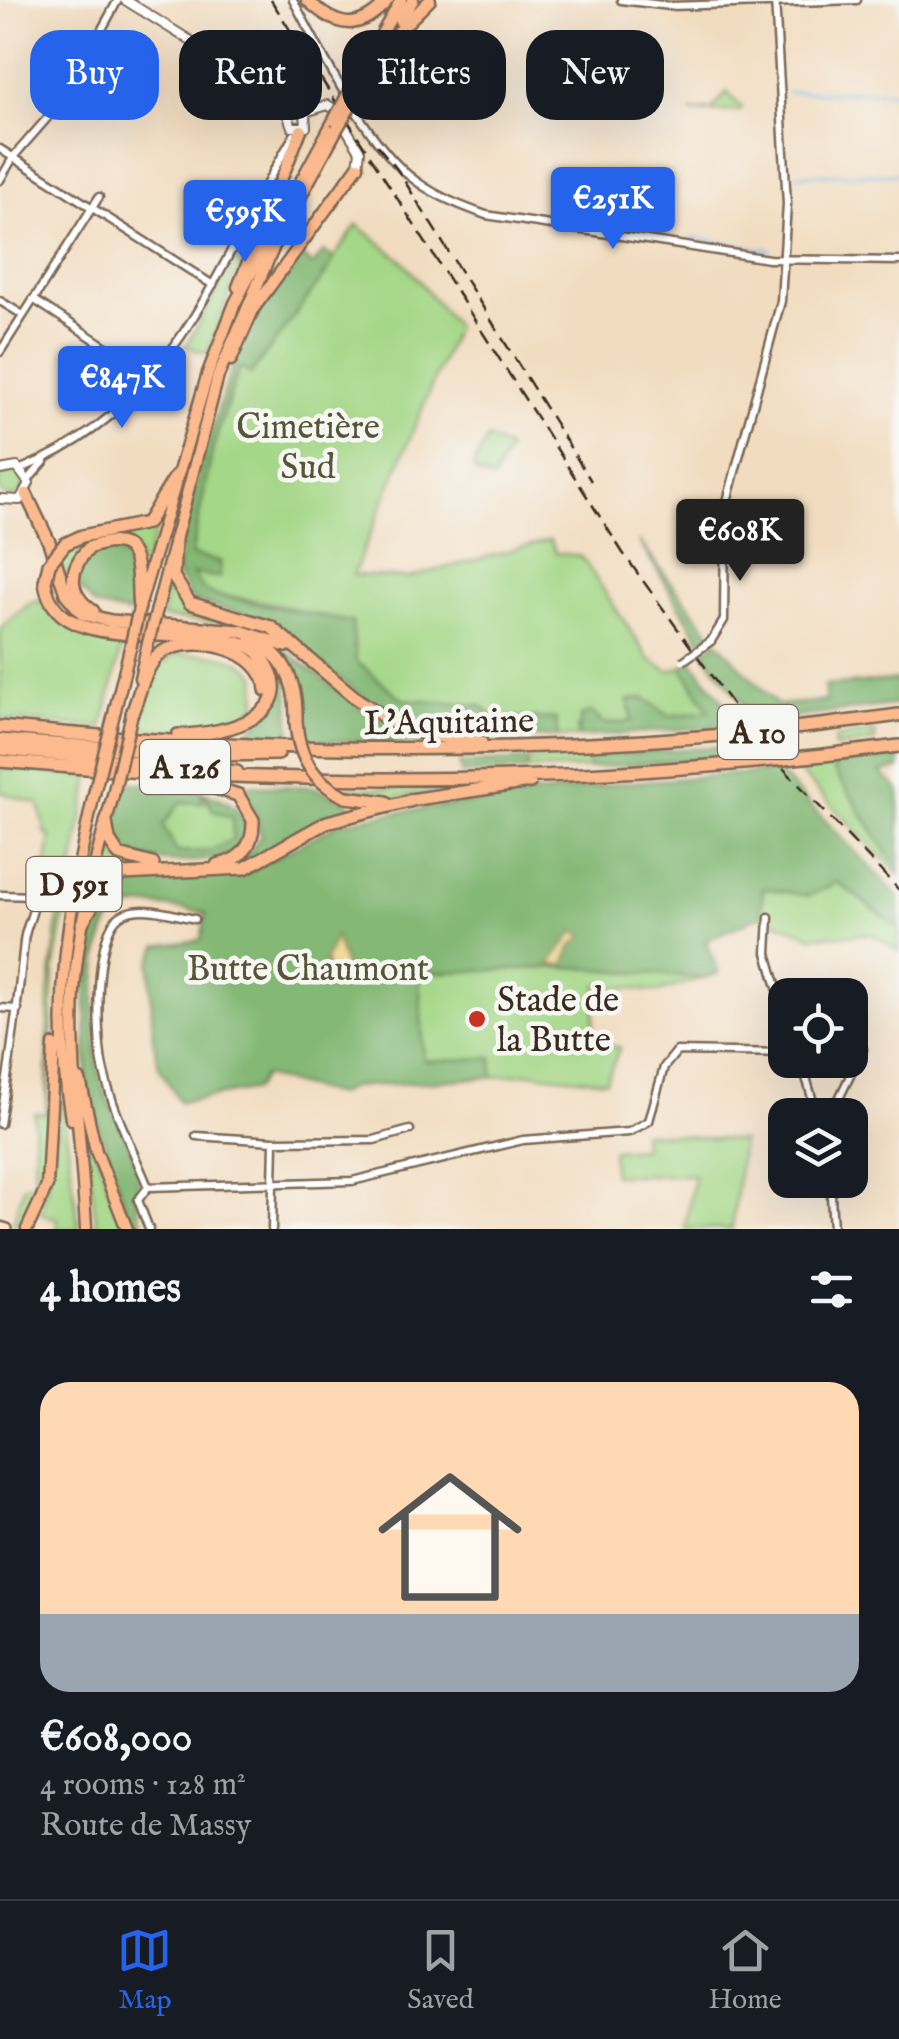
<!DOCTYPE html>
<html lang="en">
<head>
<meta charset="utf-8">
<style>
	body { margin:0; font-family:"IM FELL English",serif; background:#242831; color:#f1f3f6; height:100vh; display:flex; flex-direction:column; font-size:38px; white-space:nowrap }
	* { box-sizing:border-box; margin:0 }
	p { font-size:32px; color:#9ea1a6 }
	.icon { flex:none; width:55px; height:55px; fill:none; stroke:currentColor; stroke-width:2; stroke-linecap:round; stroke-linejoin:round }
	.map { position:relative; height:1229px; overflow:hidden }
	.panel { display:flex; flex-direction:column; background:#171b24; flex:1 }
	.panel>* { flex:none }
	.banner { position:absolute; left:30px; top:30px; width:840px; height:90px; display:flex; gap:20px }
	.tools { position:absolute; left:768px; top:978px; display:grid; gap:20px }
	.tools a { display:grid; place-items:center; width:100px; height:100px; border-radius:20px; background:#171b24; box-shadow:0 10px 40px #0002; font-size:50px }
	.price { position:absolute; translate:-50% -85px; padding:0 22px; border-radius:10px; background:#2563eb; color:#fff; font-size:32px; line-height:65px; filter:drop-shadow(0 2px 5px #0008) }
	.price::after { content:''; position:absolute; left:50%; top:60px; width:30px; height:22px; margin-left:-15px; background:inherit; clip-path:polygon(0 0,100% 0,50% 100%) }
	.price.active { background:#222; color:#fff }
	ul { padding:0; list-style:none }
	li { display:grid; align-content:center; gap:20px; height:530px; padding:0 40px }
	li span { display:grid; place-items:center; height:310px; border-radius:30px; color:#555 }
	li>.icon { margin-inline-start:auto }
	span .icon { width:180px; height:180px; fill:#fffc; stroke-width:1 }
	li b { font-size:42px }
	h2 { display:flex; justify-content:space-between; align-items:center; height:120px; padding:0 40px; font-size:42px }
	.pill { padding:0 35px; border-radius:30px; background:#171b24; box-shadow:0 10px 40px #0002; font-size:35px; line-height:90px }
	.pill.active { background:#2563eb; color:#fff }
	.tabs { display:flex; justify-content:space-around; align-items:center; height:140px; border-top:2px solid #363941; background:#171b24; font-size:28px; color:#9ea1a6 }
	.tabs a { display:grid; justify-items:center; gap:5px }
	.tabs .active { color:#2563eb }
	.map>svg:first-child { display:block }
	.green { fill:#a4d787; stroke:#708052; stroke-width:2.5 }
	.forest { fill:#83b874; stroke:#5f7149; stroke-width:2.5 }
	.sand { fill:#eeda9e; stroke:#94825e; stroke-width:2.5 }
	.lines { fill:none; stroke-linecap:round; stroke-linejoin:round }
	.stream { stroke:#73bbeb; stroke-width:2.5 }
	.minor-casing { stroke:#7b6856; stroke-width:11 }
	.tertiary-casing { stroke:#7b6856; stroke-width:12 }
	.secondary-casing { stroke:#7b6856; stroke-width:14 }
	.primary-casing { stroke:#7b6856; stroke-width:15 }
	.motorway-casing { stroke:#7b6856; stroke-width:16 }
	.minor { stroke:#fff; stroke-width:6 }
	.tertiary { stroke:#fff; stroke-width:8 }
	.secondary { stroke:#fee3d2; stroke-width:9 }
	.primary { stroke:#fcba8e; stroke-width:10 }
	.motorway { stroke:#fcba8e; stroke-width:11 }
	.rail { stroke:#3b2a1e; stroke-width:2.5; stroke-dasharray:15 8; stroke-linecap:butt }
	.minor-bridge-casing { stroke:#7b6856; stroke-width:11; stroke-linecap:butt }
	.primary-bridge-casing { stroke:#7b6856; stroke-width:15; stroke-linecap:butt }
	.motorway-bridge-casing { stroke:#7b6856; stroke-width:16; stroke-linecap:butt }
	.minor-bridge { stroke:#fff; stroke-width:6 }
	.primary-bridge { stroke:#fcba8e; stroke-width:10 }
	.motorway-bridge { stroke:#fcba8e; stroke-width:11 }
	.poi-dot { fill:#c8321e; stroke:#f6f6f2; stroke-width:4 }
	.labels { text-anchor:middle; stroke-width:9; stroke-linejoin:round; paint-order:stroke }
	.shield { fill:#f6f6f2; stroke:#73675e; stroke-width:2.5 }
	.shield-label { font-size:32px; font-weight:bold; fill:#3b2a1e }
	.park-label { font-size:35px; fill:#555538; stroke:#f6f6f2 }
	.street-label { font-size:35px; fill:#3b2a1e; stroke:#f6f6f2 }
	.poi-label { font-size:35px; fill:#3b2a1e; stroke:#f6f6f2; text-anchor:start }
</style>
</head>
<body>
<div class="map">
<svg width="899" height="1229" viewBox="0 0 899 1229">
	<rect width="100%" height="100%" fill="#f6f6f2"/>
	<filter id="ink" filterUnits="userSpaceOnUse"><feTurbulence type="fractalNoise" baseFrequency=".01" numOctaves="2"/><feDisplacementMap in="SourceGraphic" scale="20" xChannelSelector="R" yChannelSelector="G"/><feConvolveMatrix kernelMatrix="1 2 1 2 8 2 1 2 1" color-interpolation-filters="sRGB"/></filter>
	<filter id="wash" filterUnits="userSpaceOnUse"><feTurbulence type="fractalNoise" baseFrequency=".0048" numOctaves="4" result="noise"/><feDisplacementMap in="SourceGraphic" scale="40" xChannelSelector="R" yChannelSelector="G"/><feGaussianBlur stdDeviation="2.25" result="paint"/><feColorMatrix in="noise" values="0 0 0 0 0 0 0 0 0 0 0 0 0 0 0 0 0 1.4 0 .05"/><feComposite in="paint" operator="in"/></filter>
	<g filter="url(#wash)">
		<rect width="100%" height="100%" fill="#f2dcbf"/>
		<path class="green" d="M727 92 742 108 739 111 690 112 712 110Z
			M614 196 655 203 654 217 613 211Z
			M255 223 207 354 186 346Z
			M357 225 403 261 456 327 353 575 408 578 550 540 556 553 581 556 649 659 669 671 682 667 710 711 669 716 644 698 628 701 633 722 577 727 578 737H558L555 719 493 718 481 706 402 699 356 661C346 608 259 601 215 595L201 588 192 573 220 577V561L191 556 213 447 240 366 251 374Z
			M488 438 508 449 493 480 476 473 473 466Z
			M-2 484a13 13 0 1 1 26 0a13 13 0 1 1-26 0Z
			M159 518 143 572 137 555 116 542 69 582 65 580 58 556C88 529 130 544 159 518Z
			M169 580 191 610 229 619V624L162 618Z
			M33 601H43C62 634 89 634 124 636L102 728 0 719V628Z
			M177 654C206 655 234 652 256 674L257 705C222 737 182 730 137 729L153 671Z
			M875 732V741L835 748V738Z
			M586 756 589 768 528 770 527 760Z
			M830 764 899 871V875L795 767Z
			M0 768 90 777 54 970 45 1181 29 1222 13 1224 24 1185 35 1184 34 1113H46L49 992 59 913 40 911 51 836 46 834 39 804 0 792Z
			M473 787 381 799 339 789Z
			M201 791 214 811 232 817 233 839 211 851 177 852 163 825 181 802 203 803Z
			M105 839 116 858 140 868 92 895Z
			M837 882 899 928V951L872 934 812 936 760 916 763 888 809 896Z
			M570 967 703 978 658 992 597 985 592 1045 620 1047 606 1081 530 1073 493 1077 492 1058 424 1061 418 973Z
			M59 1079 79 1229H56L58 1219 41 1214 56 1143Z
			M84 1124H85L125 1229H97Z
			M642 1132 742 1141 732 1229H685L694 1175H613L612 1150 643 1148Z"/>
		<path class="forest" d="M324 251 334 259 329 269 251 374 239 367 213 447 191 555 220 562V577L193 574 201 588 215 595 352 622 356 661 402 699 481 706 494 718 556 719 558 737H471L408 725 384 713 264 619 193 601 176 573 201 462 235 358 262 306 299 254 313 265Z
			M639 541 712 635 702 642Z
			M113 548 133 563 137 592 129 614 95 606 78 586C80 562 88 549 113 548Z
			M260 639 275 643 364 710 419 739 410 743 302 740 298 692Z
			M717 641 777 705 826 701 824 686 899 680V704L757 722 703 652Z
			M691 660 741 725 578 737 581 716 591 712 604 724 632 721 628 700 644 698 669 716 709 711 682 667Z
			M276 664 288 685 291 739 246 735 274 704 272 667Z
			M745 745 744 755 589 768 586 756Z
			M899 756V769L880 772 899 790V871L830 764Z
			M527 760 528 770 462 774 459 764Z
			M777 771 899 897V928L837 882 809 896 763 888 760 916 706 940 719 973 703 978 570 967 419 973 424 1061 492 1058 493 1077 351 1087 337 1095 263 1076 255 1089 180 1102 159 1067 153 1039 150 964 158 946 201 940 206 913C181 910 146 900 122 911 87 925 93 1046 100 1078 108 1110 136 1145 138 1178 139 1203 134 1202 144 1229H133L87 1090 86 989 95 916 101 896 112 885 139 875 246 873 340 823 384 814 622 783Z
			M126 782 201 791 203 803 181 802 163 825 177 852 211 851 233 839 232 817 214 811 205 793C232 801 242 810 252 836 242 845 231 855 218 858 188 863 131 866 113 839Z
			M231 785 313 787 349 803V810L330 816 241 866 226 868 251 850 261 836 254 807Z"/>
		<path class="sand" d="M575 931 584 936 571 948 565 964 549 965Z
			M335 936 345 967 339 978 328 972 325 960Z"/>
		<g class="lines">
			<path class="stream" d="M788 92H899
				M794 175 899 174
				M690 238 771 250"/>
		</g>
	</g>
	<g filter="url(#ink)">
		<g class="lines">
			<defs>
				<path id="minor" d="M293 0C321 52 368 147 416 181 438 197 461 206 486 215L769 259 899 261
					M621 0 670 6 857 0
					M0 149 213 285
					M0 180 14 156 63 100 118 0
					M33 299 152 377
					M0 301 23 315
					M0 352 99 197
					M21 469C177 407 215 267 294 135
					M28 480 44 462
					M711 641 724 620 725 509 781 301 787 204 775 0
					M0 895 33 896C36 914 25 925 24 942 18 1003 10 1063 0 1124
					M769 917 767 953 785 1015
					M0 1008 18 1009
					M801 1060 817 1115
					M831 1115 863 1049
					M196 1136 274 1141
					M830 1180 833 1229
					M148 1187 352 1181 523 1140 629 1132 649 1121 664 1067 677 1051 785 1053
					M148 1187C133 1150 113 1111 104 1072 96 1042 93 934 120 916 141 903 172 915 195 919
					M148 1187 138 1200 149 1229
					M272 1229 274 1141 374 1140 410 1130"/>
				<path id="tertiary" d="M125 0 305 112 306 127H292L282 100
					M305 112 328 105 334 109 360 151 358 166
					M0 470 17 467 29 483 20 500 0 499"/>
				<path id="secondary" d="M0 1227 7 1229"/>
				<path id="primary" d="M307 0C337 28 359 33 388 0
					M400 21 413 0
					M351 88 401 0
					M356 97 390 40 430 0
					M238 287 301 130
					M231 360 254 308 358 166
					M140 604 208 373 235 303 334 120
					M157 609 218 376 275 244 337 129
					M140 678 147 647
					M115 710 131 644
					M80 1080 96 1151 127 1229
					M71 1119C51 1003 69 908 94 794
					M27 1229 47 1186 54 1045
					M86 1229C82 1149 70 1071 74 991 78 924 96 859 113 795"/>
				<path id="motorway" d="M26 494 49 542 66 594 83 614 111 621 240 631 286 646
					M175 540 173 576 190 603 271 627 357 699 396 725 429 735 481 742
					M65 544 82 536 147 523 176 476
					M45 582C55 664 201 616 257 651 311 714 225 735 178 735
					M93 611C67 594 68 569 89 548 148 525 135 580 139 608
					M251 640C287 654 297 686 296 721
					M132 713C140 694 145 662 164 651 196 634 264 649 266 690
					M0 727C300 758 600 757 899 715
					M0 740 201 755 278 754
					M0 749 237 772
					M0 761C301 789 599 785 899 746
					M199 783 238 795 253 820C254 845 241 861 217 865
					M346 797 386 802
					M410 800 530 782
					M106 822 109 840 119 855 153 864
					M82 923 104 886 123 874 245 868 327 822 413 800"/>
			</defs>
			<use href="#minor" class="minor-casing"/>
			<use href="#tertiary" class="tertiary-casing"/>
			<use href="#secondary" class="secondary-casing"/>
			<use href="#primary" class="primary-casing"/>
			<use href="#motorway" class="motorway-casing"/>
			<use href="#minor" class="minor"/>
			<use href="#tertiary" class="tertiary"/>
			<use href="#secondary" class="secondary"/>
			<use href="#primary" class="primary"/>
			<use href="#motorway" class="motorway"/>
			<path class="rail" d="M271 0 623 553 747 725
				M377 145 397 169 591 481
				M783 768 899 890"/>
			<defs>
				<path id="minor-bridge" d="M683 661 711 641"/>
				<path id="primary-bridge" d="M334 120 351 88
					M337 129 356 97
					M131 644 139 608
					M147 647 157 609
					M94 794 115 710
					M113 795 132 713"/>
				<path id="motorway-bridge" d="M45 582 49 564 65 544
					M296 721C298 757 313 782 346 797"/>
			</defs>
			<use href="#minor-bridge" class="minor-bridge-casing"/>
			<use href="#primary-bridge" class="primary-bridge-casing"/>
			<use href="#motorway-bridge" class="motorway-bridge-casing"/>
			<use href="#minor-bridge" class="minor-bridge"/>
			<use href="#primary-bridge" class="primary-bridge"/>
			<use href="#motorway-bridge" class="motorway-bridge"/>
		</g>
	</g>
	<circle class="poi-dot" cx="477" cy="1019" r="10"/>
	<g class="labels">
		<g class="shield">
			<rect x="718" y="705" width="80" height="54" rx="8"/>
			<rect x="140" y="740" width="90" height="54" rx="8"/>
			<rect x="26.5" y="857" width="95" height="54" rx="8"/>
		</g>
		<g class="shield-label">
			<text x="758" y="743">A 10</text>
			<text x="185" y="778">A 126</text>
			<text x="74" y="895">D 591</text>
		</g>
		<g class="park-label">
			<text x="308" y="438">Cimetière<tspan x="308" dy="40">Sud</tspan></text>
			<text x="308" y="980">Butte Chaumont</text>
		</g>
		<g class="street-label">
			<text transform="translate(449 721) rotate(-1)" y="12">L'Aquitaine</text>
		</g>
		<g class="poi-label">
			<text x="497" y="1011">Stade de<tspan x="497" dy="40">la Butte</tspan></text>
		</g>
	</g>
</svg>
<div class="tools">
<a><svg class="icon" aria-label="locate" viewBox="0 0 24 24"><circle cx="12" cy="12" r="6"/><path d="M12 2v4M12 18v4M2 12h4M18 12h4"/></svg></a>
<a><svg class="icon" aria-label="layers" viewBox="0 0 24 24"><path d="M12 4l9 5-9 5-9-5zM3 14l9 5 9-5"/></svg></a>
</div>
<b class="price" style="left:613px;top:252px">€251K</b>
<b class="price" style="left:245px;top:265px">€595K</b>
<b class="price" style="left:122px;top:431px">€847K</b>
<b class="price active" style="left:740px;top:584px">€608K</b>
<div class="banner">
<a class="pill active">Buy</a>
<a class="pill">Rent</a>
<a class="pill">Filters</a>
<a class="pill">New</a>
</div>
</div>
<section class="panel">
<h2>4 homes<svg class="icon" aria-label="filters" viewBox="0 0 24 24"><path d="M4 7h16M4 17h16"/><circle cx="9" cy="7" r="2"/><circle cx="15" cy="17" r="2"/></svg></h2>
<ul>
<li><span style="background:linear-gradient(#ffd9b3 75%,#9aa5b1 0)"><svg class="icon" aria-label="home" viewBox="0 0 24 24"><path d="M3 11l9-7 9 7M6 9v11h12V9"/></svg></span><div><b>€608,000</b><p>4 rooms · 128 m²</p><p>Route de Massy</p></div></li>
</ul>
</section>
<nav class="tabs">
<a class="active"><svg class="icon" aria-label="map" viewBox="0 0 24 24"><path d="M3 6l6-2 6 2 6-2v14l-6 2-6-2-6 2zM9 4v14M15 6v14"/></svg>Map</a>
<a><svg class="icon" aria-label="saved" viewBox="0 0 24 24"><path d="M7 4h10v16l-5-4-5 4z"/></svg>Saved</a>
<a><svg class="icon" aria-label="home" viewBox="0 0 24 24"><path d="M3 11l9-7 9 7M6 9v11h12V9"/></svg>Home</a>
</nav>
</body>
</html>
